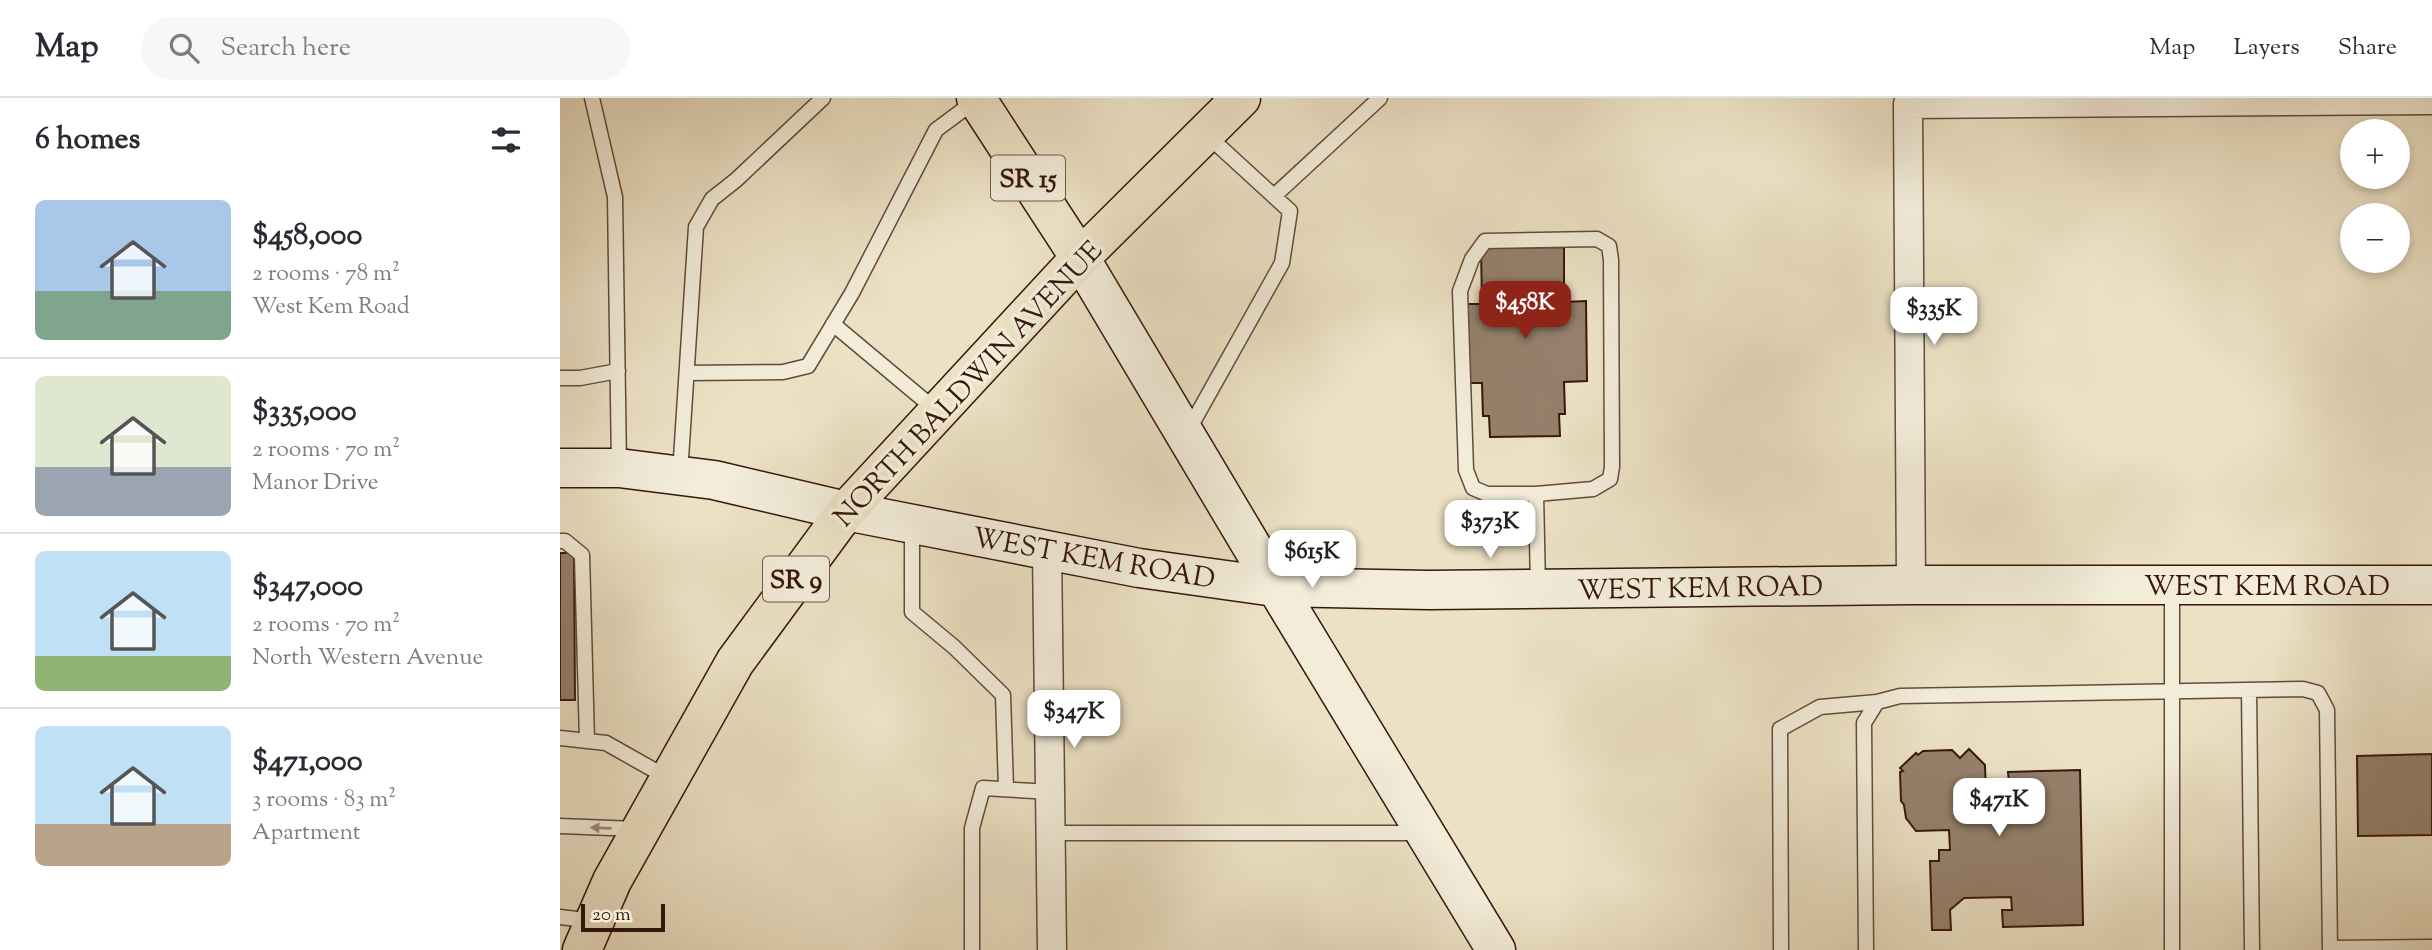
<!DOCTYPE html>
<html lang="en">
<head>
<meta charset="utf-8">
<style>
	body { margin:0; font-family:"Sorts Mill Goudy",serif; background:#f7f7f7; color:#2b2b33; height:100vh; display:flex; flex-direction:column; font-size:26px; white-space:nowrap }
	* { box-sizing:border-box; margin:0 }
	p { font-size:23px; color:#7c7c81 }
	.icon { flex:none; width:38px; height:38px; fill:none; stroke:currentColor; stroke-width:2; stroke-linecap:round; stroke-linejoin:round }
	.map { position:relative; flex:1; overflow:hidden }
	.panel { display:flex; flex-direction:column; background:#fff; width:560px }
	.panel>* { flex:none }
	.fabs { position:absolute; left:1780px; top:21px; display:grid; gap:14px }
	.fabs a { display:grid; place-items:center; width:70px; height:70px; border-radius:50%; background:#fff; box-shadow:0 4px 10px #0003; font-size:35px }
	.scale { position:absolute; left:21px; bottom:18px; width:84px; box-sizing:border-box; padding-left:7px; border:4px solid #38170b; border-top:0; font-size:19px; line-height:24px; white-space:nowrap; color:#38170b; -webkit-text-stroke:5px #f2ecd9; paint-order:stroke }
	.price { position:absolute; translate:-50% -60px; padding:0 16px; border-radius:14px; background:#fff; color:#222; font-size:23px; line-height:46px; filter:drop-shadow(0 2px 4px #0008) }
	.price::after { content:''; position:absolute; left:50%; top:42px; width:21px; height:16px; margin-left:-10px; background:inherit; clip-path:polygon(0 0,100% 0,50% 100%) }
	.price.active { background:#8f2418; color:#fff }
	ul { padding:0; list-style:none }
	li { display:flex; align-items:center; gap:21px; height:175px; padding:0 35px }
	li+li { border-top:2px solid #e1e1e2 }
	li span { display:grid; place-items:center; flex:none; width:196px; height:140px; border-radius:10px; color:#555 }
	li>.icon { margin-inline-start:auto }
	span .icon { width:84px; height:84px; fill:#fffc; stroke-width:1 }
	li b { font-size:30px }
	h2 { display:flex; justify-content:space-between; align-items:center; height:84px; padding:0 35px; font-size:30px }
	header { display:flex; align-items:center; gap:42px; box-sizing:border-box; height:98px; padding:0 35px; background:#fff; border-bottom:2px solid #e1e1e2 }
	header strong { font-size:33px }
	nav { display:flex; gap:38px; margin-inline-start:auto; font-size:24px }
	.search { width:490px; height:63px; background:#f7f7f7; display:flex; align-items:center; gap:18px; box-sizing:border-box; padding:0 24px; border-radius:38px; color:#7c7c81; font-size:26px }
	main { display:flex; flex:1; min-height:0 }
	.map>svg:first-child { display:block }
	.building { fill:#95806b; stroke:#38170b; stroke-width:2 }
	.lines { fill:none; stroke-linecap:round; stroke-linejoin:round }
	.lane-casing { stroke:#654a39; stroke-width:17 }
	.street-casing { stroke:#654a39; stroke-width:31 }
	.secondary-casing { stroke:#38170b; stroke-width:41 }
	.primary-casing { stroke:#38170b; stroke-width:41 }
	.highway-casing { stroke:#38170b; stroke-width:41 }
	.lane { stroke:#f2ecd9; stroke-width:14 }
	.street { stroke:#f2ecd9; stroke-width:28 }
	.secondary { stroke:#f2ecd9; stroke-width:38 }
	.primary { stroke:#ebe1c4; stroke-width:38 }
	.highway { stroke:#ebe1c4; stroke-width:38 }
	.oneway { fill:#9e8c7c }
	.labels { text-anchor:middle; stroke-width:7; stroke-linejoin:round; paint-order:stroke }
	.shield { fill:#f2ecd9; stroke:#705749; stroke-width:2 }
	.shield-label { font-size:26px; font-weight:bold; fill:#38170b }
	.street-label { font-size:28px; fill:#38170b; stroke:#f2ecd9 }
</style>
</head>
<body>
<header>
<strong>Map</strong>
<div class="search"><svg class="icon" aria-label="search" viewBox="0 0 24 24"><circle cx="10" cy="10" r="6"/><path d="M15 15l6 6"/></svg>Search here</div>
<nav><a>Map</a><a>Layers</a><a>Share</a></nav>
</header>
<main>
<section class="panel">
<h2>6 homes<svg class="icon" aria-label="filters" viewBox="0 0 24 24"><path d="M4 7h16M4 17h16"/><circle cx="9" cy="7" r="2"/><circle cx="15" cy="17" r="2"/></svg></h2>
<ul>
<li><span style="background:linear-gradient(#a9c7e8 65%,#7fa58c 0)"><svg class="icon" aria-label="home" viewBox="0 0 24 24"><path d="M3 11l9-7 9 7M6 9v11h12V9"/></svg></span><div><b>$458,000</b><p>2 rooms · 78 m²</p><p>West Kem Road</p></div></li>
<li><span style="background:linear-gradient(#dfe7d0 65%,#9aa5b1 0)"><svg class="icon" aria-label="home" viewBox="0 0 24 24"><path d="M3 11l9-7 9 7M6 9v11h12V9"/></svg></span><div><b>$335,000</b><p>2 rooms · 70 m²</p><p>Manor Drive</p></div></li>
<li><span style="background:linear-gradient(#bfe0f5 75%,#8fb573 0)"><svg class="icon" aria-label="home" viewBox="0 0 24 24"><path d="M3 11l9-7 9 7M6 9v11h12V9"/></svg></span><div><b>$347,000</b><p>2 rooms · 70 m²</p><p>North Western Avenue</p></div></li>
<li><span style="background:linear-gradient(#bfe0f5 70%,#b9a48a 0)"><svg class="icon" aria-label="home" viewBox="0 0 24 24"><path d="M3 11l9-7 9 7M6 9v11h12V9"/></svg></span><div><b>$471,000</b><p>3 rooms · 83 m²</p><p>Apartment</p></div></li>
</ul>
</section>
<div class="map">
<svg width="1872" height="852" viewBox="0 0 1872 852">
	<rect width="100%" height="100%" fill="#ebe1c4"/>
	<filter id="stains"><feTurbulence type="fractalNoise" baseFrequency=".00286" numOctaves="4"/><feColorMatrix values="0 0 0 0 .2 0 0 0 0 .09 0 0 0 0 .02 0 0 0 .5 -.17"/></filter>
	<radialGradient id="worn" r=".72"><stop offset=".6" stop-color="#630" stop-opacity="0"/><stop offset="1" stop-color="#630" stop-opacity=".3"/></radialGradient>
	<path class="building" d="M1004 149V204L1026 203 1027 283 1004 284 1005 316H999L1000 338 930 339 929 318H923L922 285H906L905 206H922L921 150Z
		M0 455H14L15 602H0Z
		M1409 651 1425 667 1426 695H1439V685H1449L1448 674 1520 672 1523 827 1443 829 1442 812H1452L1451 799 1404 800 1390 812 1391 832H1372L1370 763H1379V752H1390L1389 732 1356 733 1346 720 1344 707 1341 703 1340 674 1343 673 1340 670 1356 655 1358 657 1363 653 1392 652 1400 660Z
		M1872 656V737L1798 738 1797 658Z"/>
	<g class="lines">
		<defs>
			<path id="lane" d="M32 0 55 99 59 368
				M714 98 820 0
				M273 226 377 313
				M127 275 223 274 248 268 292 195 376 32 415 3
				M0 280H20L58 273
				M628 333 722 165 730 113 647 37
				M120 376 136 129 152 101 176 82 263 0
				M976 396 1033 391 1050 381 1052 369 1051 162 1049 148 1037 141 925 143 912 161 900 193 906 372 913 390 927 396H976L978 489
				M352 427V514L394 549 443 597 446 691
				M0 443H5L22 457 27 643
				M1612 489V852
				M1689 592 1692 852
				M0 640 46 645 108 680
				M0 728 76 731
				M491 735H860
				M0 819 33 823
				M1770 850 1872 849
				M412 852V730L423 690 490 694
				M1221 852 1220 631 1260 609 1317 604
				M1306 852 1304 625 1317 604 1340 598 1743 591 1758 595 1767 612 1770 852"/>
			<path id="street" d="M1351 0 1348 6 1351 487
				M1348 6 1872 2
				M487 452 492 852"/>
			<path id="secondary" d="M520 160 716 489 936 852
				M0 370H59L154 382 286 413 579 470 716 489 869 492 1351 487H1872"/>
			<path id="primary" d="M416 0 520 160"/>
			<path id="highway" d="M22 852 52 783 175 564 286 413 520 160 681 0"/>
		</defs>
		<use href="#lane" class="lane-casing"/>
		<use href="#street" class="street-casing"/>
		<use href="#secondary" class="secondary-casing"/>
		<use href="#primary" class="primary-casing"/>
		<use href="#highway" class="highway-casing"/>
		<use href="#lane" class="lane"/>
		<use href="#street" class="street"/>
		<use href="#secondary" class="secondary"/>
		<use href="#primary" class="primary"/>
		<use href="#highway" class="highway"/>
	</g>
	<defs><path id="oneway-solid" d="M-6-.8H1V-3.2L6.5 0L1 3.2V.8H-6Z" transform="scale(1.75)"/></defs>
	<use class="oneway" href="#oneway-solid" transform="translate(41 730) rotate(-178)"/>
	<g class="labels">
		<g class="shield">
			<rect x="431" y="57.5" width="74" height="45" rx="5"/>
			<rect x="203" y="458.5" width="66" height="45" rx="5"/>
		</g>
		<g class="shield-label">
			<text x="468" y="89">SR 15</text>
			<text x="236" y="490">SR 9</text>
		</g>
		<g class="street-label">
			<text transform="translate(407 285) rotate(-47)" y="10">NORTH BALDWIN AVENUE</text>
			<text transform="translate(534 459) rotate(10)" y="10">WEST KEM ROAD</text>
			<text x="1707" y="497">WEST KEM ROAD</text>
			<text transform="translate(1140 489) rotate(-1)" y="10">WEST KEM ROAD</text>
		</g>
	</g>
	<rect width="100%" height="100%" filter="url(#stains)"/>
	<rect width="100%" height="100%" fill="url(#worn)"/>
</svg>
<div class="fabs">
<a>+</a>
<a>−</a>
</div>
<div class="scale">20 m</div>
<b class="price active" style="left:965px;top:243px">$458K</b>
<b class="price" style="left:1374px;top:249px">$335K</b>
<b class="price" style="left:930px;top:462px">$373K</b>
<b class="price" style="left:752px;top:492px">$615K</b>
<b class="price" style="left:514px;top:652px">$347K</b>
<b class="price" style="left:1439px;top:740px">$471K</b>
</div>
</main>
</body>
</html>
